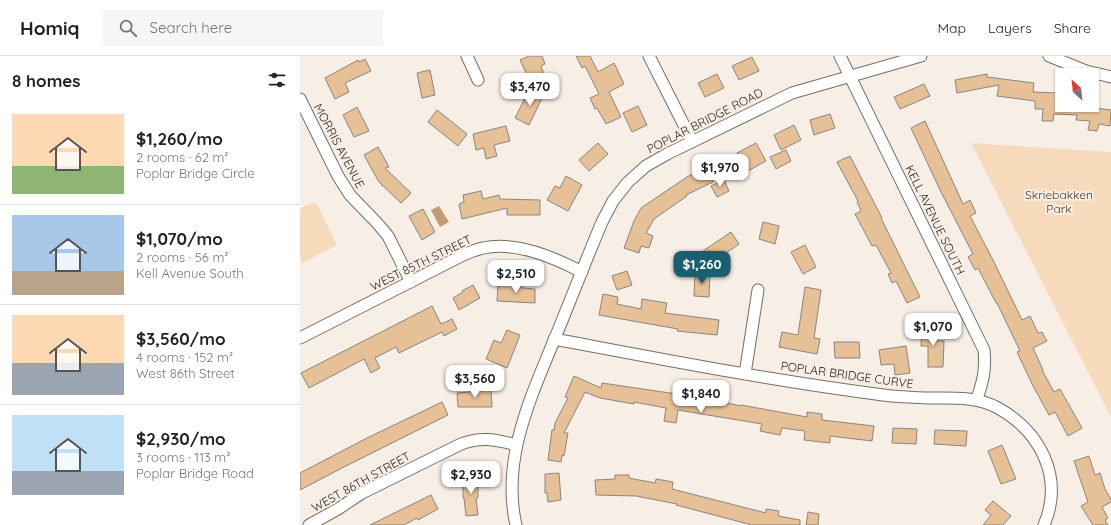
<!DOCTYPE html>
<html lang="en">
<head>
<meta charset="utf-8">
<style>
	body { margin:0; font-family:Quicksand,sans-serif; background:#f6f6f6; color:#222; height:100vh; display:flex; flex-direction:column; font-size:15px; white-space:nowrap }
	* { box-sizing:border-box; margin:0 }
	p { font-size:13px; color:#767676 }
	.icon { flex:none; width:22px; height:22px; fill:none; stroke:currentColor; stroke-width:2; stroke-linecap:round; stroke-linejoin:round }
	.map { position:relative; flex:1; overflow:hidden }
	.details { display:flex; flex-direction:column; background:#fff; width:300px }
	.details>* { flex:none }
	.needle { width:26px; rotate:333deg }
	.tools { position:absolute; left:755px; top:12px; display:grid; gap:8px }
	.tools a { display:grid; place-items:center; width:44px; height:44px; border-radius:0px; background:#fff; box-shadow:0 1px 3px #0004; font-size:20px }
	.price { position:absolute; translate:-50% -34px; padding:0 9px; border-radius:8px; background:#fff; color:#222; font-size:13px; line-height:26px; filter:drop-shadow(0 1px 2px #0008) }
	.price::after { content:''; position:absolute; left:50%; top:24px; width:12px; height:9px; margin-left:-6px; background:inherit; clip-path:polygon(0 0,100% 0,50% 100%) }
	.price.on { background:#195f71; color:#fff }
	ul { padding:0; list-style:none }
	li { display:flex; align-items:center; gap:12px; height:100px; padding:0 12px }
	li+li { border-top:1px solid #e0e0e0 }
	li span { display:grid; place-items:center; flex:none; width:112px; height:80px; border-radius:0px; color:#555 }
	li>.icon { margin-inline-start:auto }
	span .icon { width:48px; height:48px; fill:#fffc; stroke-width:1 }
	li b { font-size:17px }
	h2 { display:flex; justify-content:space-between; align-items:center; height:48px; padding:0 12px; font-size:17px }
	header { display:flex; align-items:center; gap:24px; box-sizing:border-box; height:56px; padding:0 20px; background:#fff; border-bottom:1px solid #e0e0e0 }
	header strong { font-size:19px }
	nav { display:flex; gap:22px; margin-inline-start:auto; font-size:14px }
	.search { width:280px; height:36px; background:#f6f6f6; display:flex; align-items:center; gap:10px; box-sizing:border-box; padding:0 14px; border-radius:0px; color:#767676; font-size:15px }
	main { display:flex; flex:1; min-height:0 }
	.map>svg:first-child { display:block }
	.green { fill:#f7dabb }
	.water { fill:#c19c73 }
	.building { fill:#e6c096; stroke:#8c847d }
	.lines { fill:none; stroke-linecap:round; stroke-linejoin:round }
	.street-casing { stroke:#756e67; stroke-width:13 }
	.street { stroke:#fff; stroke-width:11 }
	.labels { text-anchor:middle; stroke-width:4; stroke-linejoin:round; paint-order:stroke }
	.street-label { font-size:12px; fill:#2b2825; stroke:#f7eee6 }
	.park-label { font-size:12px; fill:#503515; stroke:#f7eee6 }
</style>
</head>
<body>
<header>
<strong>Homiq</strong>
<div class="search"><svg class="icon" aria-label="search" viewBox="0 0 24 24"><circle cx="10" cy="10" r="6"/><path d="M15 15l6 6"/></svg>Search here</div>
<nav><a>Map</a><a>Layers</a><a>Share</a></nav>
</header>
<main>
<section class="details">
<h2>8 homes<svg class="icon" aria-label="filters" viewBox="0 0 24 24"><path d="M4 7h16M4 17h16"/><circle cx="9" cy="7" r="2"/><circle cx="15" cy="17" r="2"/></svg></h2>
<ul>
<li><span style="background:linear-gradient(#ffd9b3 65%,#8fb573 0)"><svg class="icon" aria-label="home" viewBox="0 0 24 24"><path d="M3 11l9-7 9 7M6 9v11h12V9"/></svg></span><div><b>$1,260/mo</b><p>2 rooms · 62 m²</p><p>Poplar Bridge Circle</p></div></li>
<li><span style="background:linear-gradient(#a9c7e8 70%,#b9a48a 0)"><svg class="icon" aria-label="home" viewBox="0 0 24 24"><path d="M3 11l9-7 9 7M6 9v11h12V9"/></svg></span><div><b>$1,070/mo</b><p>2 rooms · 56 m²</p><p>Kell Avenue South</p></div></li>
<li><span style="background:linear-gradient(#ffd9b3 60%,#9aa5b1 0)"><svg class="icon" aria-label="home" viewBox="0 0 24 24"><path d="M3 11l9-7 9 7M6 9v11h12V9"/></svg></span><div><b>$3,560/mo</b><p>4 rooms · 152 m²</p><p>West 86th Street</p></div></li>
<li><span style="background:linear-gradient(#bfe0f5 70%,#9aa5b1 0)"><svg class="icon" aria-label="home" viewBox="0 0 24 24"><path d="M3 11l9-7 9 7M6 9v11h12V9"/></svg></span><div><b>$2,930/mo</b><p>3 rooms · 113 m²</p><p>Poplar Bridge Road</p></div></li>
</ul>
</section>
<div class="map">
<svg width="811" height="469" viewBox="0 0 811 469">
	<rect width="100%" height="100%" fill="#f7eee6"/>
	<path class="green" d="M671 87 811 96V361Z
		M11 147H14L17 148 37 189 3 207 0 202V153Z"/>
	<path class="water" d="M139 150 149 166 140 171 131 154Z"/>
	<path class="building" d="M229 0H242L245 8 241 10 245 21 231 27 220 4Z
		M276 0H290L298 16 314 7 324 28 309 36 321 61 306 68 297 52 295 53 290 42 299 38 285 10 282 12Z
		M452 1 459 15 439 24 432 10Z
		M65 3 71 15 45 27 49 36 35 43 25 22 58 4 59 6Z
		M130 14 135 39 122 42 117 17Z
		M417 18 424 32 405 41 398 27Z
		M687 18V21L734 27 733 36 759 37 758 45H762V49H773L811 54 810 70 799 68 797 75 788 74 790 65 776 64 777 59 754 58 753 65H742L743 53H735V45L697 40 699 29 657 37 655 24Z
		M624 28 630 40 600 53 594 41Z
		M232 32 244 38 229 69 215 62 225 42 227 43Z
		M338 50 347 69 332 76 323 57Z
		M57 51 69 75 54 81 43 59Z
		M137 54 167 78 158 90 128 66Z
		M530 58 535 72 514 79 510 64Z
		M625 65 663 148 670 144 676 157 670 160 693 204 722 264 730 260 738 277 742 276 747 285 733 292 743 314H742L754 336 760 333 782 372 768 380 755 356 749 359 733 330 717 296 720 295 697 247H696L678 212 675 214 668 201 673 198 641 136 611 72Z
		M494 69 501 84 481 94 474 79Z
		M206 70 210 85 194 89 197 100 186 103 184 92 176 94 173 78Z
		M298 87 308 98 289 115 279 104Z
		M456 87 466 105 446 116 437 97Z
		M78 91 89 111 85 112 111 137 101 147 79 126 64 99Z
		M486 94 491 105 476 113 470 101Z
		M550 100 582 162H581L620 241 607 247 596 225 592 227 588 218 591 217 576 189 572 190 555 158 561 155 557 146 558 145 537 106Z
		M406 111 413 126 386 139 387 140 354 163 346 177 353 180 349 192 341 190 339 197 324 192 334 165 341 152 387 121Z
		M266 120 282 129 268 155 247 144 255 130 260 132Z
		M424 124 429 135 417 141 411 130Z
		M181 135 183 143 199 139 200 143 240 144V159H207V152L162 163 159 148 164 146 163 139Z
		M123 153 135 176 122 184 109 160Z
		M463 166 479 170 475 188 459 183Z
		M431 176 439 188 412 207 403 195Z
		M505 189 516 211 503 218 491 196Z
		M380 203 394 205 392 219 379 217Z
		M327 215 332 229 317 234 312 220Z
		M395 218H410L409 241 394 240Z
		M173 229 180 242 159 254 153 242 163 236 162 235Z
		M198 229 222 230V232L235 233V247L197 245Z
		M505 231 521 234 514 282 520 283 517 298 479 291 482 276 498 279Z
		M303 238 318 241 317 248 341 253 342 243 367 247 365 257 419 264 417 279 377 275 378 273 299 259Z
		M132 250 141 268 152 263 157 273 144 280 142 276 99 297 96 291 75 302 80 312 71 317 64 303 9 332 1 317Z
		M622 271H637V285H644L643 311H628V290H621Z
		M207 274 220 279 207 312 186 303 194 284 201 287Z
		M534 286H559L560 302H535Z
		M606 290 610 317 595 319 594 308 581 309 579 294Z
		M274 320 301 332 302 327 404 342 441 350V349L507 361V356L522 358V364L574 370 572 385 530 380V387L504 384 505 375 482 372 480 379 460 375 462 368 378 354 376 367 364 365 366 352 334 346V348L300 342 285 336 264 377H268L264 400 262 399 261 406 248 404 252 374H254L255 367 268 342 265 341Z
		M191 334 192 351H158L157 337Z
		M142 346 148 359 44 411 0 434V417L67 382Z
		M593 372 617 373 616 388 592 387Z
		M635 374 667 375 666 390 634 388Z
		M702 389 716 423 701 428 688 395Z
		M789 400 795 419 800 417 805 433 811 443V446L802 451 808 462 805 464 808 469H793L781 450 788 446 774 405Z
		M259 417 261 444 248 446 247 437H245V418Z
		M315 419H329V422L355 427 356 423 373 426 372 433 466 457V453L479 455 478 460 500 464V469H452L376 449 377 448 336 440 296 439 295 424 315 423Z
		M163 420H178V442H176L178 459 166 460 164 442H163Z
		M131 439 138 453 118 464 117 462 104 469H70Z
		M693 445 711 460 703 469H683L691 459 685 454Z
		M508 456 519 458 518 469H506Z"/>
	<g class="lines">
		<defs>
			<path id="street" d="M167 0 178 24
				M349 0 392 85
				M540 0 684 294C686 313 683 325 677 343
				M749 0 786 15 811 21
				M0 43 38 120 50 139 78 168 88 180 111 226
				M0 282 165 198C171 196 177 193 183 192 216 185 253 201 282 216
				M254 283C361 303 468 324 576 338 593 341 610 341 627 342 651 342 677 340 698 352 741 376 764 422 744 469
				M445 318 458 234
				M9 469 38 453 62 437 161 388C183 380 196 384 217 389
				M216 469C201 403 231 341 255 282 271 243 286 204 302 166L313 145 328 126 346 110 367 98 492 37 621 0"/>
		</defs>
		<use href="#street" class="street-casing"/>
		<use href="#street" class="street"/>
	</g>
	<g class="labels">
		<g class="street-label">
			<text transform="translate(405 65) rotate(-27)" y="4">POPLAR BRIDGE ROAD</text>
			<text transform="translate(39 90) rotate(62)" y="4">MORRIS AVENUE</text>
			<text transform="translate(635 164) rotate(64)" y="4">KELL AVENUE SOUTH</text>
			<text transform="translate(121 207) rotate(-26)" y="4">WEST 85TH STREET</text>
			<text transform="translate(547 319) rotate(8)" y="4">POPLAR BRIDGE CURVE</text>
			<text transform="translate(61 426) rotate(-29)" y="4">WEST 86TH STREET</text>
		</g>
		<g class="park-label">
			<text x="759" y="143">Skriebakken<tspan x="759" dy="14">Park</tspan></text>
		</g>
	</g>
</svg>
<div class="tools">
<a><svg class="needle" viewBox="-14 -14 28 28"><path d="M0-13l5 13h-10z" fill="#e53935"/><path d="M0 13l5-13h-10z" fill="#767676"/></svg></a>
</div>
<b class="price" style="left:230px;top:51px">$3,470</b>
<b class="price" style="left:420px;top:132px">$1,970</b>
<b class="price on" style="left:402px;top:229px">$1,260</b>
<b class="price" style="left:216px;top:238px">$2,510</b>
<b class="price" style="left:633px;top:291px">$1,070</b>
<b class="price" style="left:175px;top:343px">$3,560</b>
<b class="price" style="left:401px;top:358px">$1,840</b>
<b class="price" style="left:171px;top:439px">$2,930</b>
</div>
</main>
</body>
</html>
